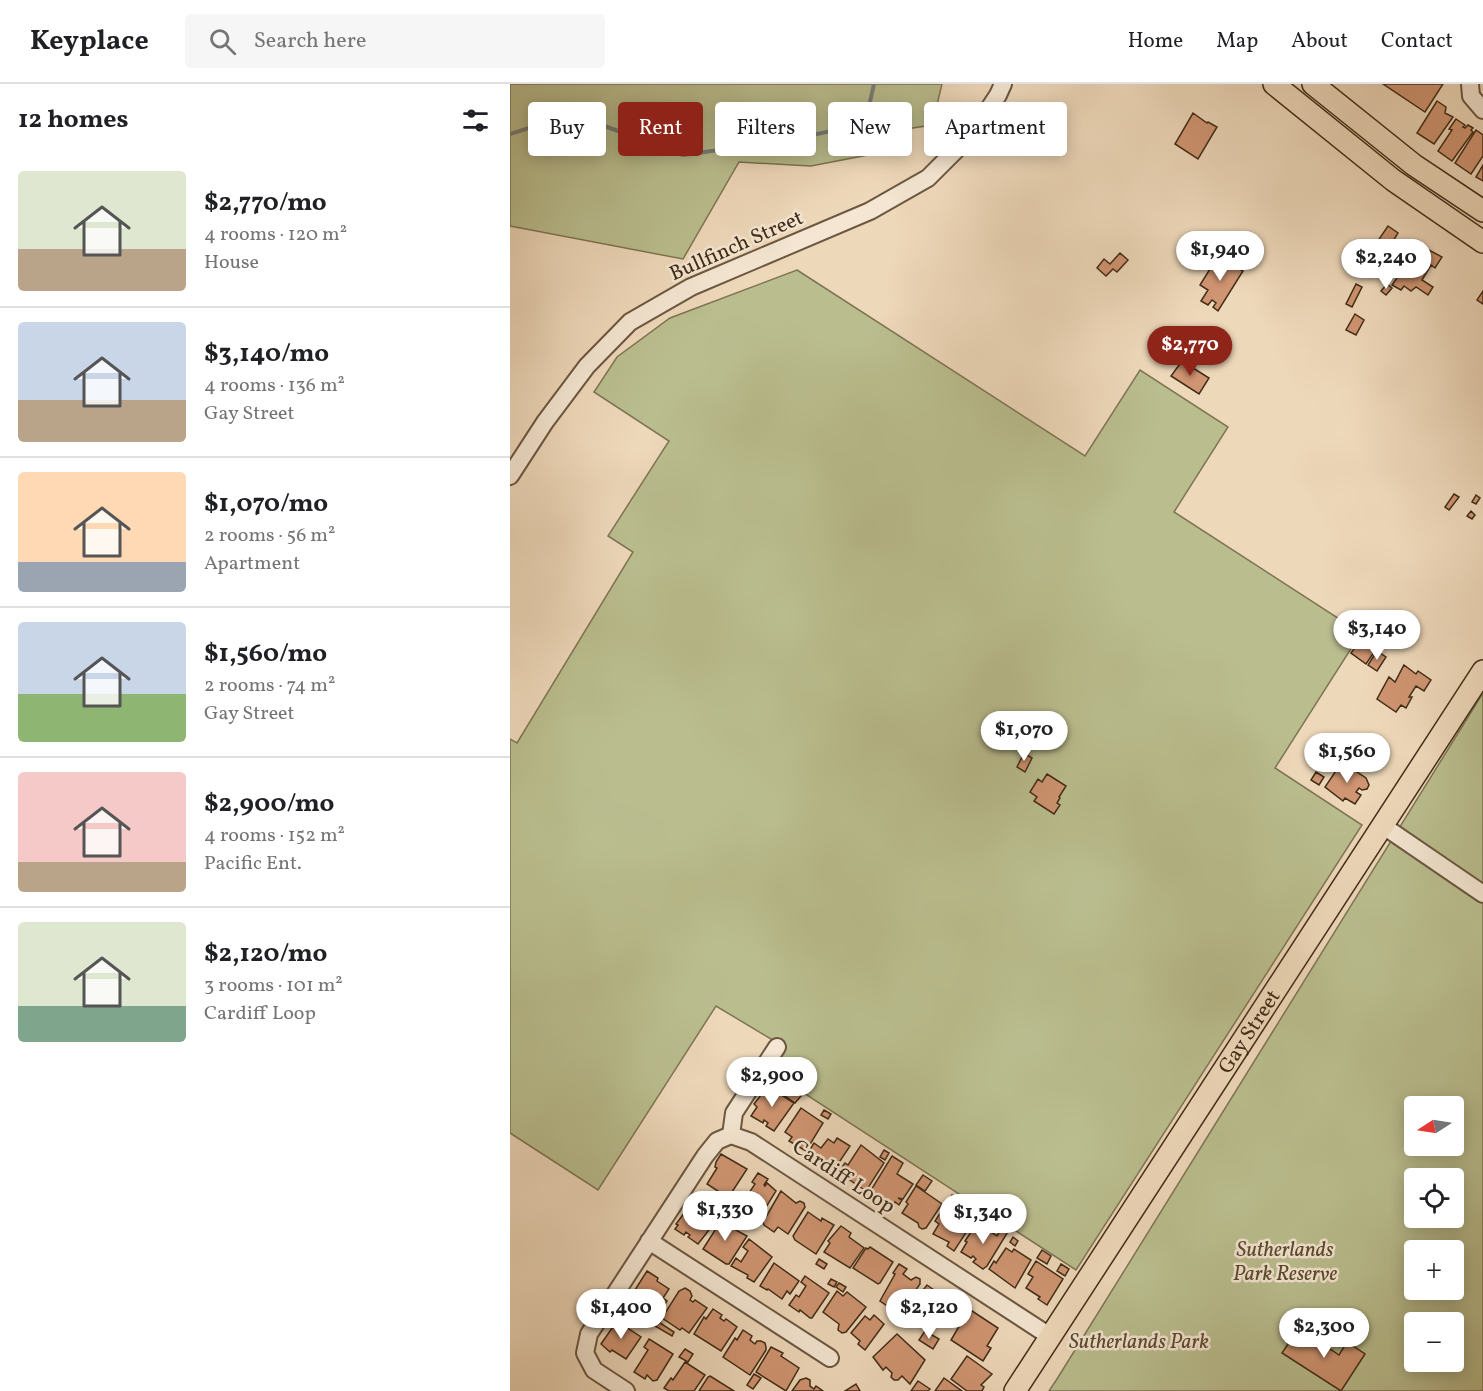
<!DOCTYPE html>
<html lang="en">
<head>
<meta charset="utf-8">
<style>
	body { margin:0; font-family:Vollkorn,serif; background:#f6f6f6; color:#202124; height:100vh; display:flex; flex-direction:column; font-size:22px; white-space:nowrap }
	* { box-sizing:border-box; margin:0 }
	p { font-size:20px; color:#757577 }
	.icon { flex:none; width:33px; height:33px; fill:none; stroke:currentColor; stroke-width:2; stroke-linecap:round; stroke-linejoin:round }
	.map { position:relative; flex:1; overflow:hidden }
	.drawer { display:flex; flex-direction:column; background:#fff; width:510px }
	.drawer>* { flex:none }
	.top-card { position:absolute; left:18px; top:18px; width:570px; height:54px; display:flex; gap:12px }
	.needle { width:39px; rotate:258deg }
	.tools { position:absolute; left:894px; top:1012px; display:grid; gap:12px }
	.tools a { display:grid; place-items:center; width:60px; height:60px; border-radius:6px; background:#fff; box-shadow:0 3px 15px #0003; font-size:30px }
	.price { position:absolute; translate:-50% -51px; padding:0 14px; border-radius:21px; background:#fff; color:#222; font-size:20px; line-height:39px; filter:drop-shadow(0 2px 3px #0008) }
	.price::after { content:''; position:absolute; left:50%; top:36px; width:18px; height:14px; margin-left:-9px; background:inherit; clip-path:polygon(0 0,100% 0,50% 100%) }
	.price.on { background:#8f2418; color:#fff }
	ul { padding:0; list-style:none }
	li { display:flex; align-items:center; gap:18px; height:150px; padding:0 18px }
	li+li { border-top:2px solid #e0e0e0 }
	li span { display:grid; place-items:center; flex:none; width:168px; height:120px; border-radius:6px; color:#555 }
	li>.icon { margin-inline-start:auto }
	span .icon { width:72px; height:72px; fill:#fffc; stroke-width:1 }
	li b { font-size:26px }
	h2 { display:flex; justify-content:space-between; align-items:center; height:72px; padding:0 18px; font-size:26px }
	.pill { padding:0 21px; border-radius:6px; background:#fff; box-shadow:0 3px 15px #0003; font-size:21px; line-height:54px }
	.pill.on { background:#8f2418; color:#fff }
	header { display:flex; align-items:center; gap:36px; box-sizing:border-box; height:84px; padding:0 30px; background:#fff; border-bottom:2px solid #e0e0e0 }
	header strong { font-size:28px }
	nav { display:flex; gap:33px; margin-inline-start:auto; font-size:21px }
	.search { width:420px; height:54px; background:#f6f6f6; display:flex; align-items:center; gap:15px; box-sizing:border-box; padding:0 21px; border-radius:6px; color:#757577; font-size:22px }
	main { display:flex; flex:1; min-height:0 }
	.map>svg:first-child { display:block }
	.green { fill:#babe8f; stroke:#7e7553; stroke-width:1.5; fill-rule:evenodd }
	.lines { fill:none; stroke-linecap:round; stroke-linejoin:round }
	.stream { stroke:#788078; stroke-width:4 }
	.building { fill:#d09572; stroke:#412c17; stroke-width:1.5 }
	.minor-casing { stroke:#6c5740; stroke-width:20 }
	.major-casing { stroke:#412c17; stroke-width:24 }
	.minor { stroke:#f4e6d2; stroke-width:16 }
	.major { stroke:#eed8ba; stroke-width:21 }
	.labels { text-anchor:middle; stroke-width:5; stroke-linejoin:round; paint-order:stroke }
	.street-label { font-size:21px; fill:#412c17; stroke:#f4e6d2 }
	.park-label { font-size:21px; font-style:italic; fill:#59492f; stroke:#f4e6d2 }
</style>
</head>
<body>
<header>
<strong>Keyplace</strong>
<div class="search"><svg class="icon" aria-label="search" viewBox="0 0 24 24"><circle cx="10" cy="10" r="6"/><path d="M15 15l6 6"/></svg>Search here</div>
<nav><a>Home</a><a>Map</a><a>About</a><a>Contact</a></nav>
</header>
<main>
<section class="drawer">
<h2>12 homes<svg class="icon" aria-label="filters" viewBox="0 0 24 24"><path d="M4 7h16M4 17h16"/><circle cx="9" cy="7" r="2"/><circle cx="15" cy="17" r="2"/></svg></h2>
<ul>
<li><span style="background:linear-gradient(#dfe7d0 65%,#b9a48a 0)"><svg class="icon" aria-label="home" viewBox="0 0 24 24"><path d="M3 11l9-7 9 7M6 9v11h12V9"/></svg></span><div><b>$2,770/mo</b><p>4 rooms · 120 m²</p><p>House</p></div></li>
<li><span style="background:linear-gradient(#c9d6e8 65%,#b9a48a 0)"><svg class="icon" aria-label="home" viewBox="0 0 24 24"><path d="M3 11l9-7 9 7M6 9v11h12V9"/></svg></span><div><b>$3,140/mo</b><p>4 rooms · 136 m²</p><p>Gay Street</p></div></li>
<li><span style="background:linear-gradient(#ffd9b3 75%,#9aa5b1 0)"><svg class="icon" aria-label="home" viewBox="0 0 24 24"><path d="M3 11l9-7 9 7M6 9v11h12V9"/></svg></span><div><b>$1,070/mo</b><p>2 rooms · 56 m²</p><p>Apartment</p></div></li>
<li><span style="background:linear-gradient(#c9d6e8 60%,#8fb573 0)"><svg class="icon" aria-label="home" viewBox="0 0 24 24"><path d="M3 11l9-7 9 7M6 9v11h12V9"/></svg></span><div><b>$1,560/mo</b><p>2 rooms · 74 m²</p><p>Gay Street</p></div></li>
<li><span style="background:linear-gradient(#f6c9c9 75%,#b9a48a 0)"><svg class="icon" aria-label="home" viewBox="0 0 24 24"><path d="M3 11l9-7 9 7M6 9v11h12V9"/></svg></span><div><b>$2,900/mo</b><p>4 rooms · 152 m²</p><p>Pacific Ent.</p></div></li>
<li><span style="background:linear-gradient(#dfe7d0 70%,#7fa58c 0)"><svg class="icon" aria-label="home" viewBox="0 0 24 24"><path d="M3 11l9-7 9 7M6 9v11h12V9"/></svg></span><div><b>$2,120/mo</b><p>3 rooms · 101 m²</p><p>Cardiff Loop</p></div></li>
</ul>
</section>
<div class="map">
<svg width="973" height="1307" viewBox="0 0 973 1307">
	<rect width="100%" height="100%" fill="#eed8ba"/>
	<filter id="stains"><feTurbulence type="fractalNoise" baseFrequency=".00333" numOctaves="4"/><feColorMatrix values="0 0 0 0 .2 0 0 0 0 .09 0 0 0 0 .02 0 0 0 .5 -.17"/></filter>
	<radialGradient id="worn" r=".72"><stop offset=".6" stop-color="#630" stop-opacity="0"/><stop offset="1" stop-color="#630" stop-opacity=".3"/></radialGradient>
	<path class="green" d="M0 0H432L422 41 383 47 363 70 301 82 229 78 173 175 0 142Z
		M287 186 575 372 630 286 718 343 664 428 851 549 765 684 852 741 566 1186 260 987 276 964 206 922 88 1106 0 1049V655L7 659 123 468 98 452 159 357 84 308 107 273 160 234Z
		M973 609V1307H539L547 1295ZM904 1023H944V1062H904ZM904 1095H944V1134H904ZM904 1167H944V1206H904ZM904 1239H944V1278H904Z"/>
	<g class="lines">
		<path class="stream" d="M0 50 62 30 173 71 273 57 355 40 364 0"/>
	</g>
	<path class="building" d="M873 0H933L915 28Z
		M927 17 936 23 935 29 943 33 924 60 907 49Z
		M683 29 697 39 698 38 707 43 688 75 665 60Z
		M946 35 955 41 953 43 955 44 958 41 963 44 961 46 963 48 942 77 928 67 942 46 939 45Z
		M966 46 973 51V72L961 90 945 79Z
		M973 81V97L966 93Z
		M878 142 888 149 882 159 879 157 870 169 863 164Z
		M707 155 715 156 714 166 705 165Z
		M900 156 932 173 925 184 921 181 912 196 923 203 918 211 906 203 901 207 894 202 891 206 882 201 887 194 877 188 891 165 893 167Z
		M610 169 618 176 607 188 603 185 596 192 587 184 594 175 600 180Z
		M708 172 733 187 708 227 703 223 706 219 702 216 698 221 691 217 698 206 690 201Z
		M846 200 852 203 842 223 836 220Z
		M877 200 882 204 876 211 871 207Z
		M973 207V220L967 216Z
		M845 230 854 236 846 251 836 246Z
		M672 277 699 294 689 310 661 292Z
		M944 410 949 413 939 426 935 423Z
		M966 411 970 414 966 420 962 418Z
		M961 427 965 431 962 435 957 432Z
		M854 551 869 561 856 580 841 569Z
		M867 567 876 573 867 587 858 581Z
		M894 581 906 590 908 587 921 596 914 607 906 602 899 613H902L896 624 891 621 886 628 867 615 879 593 885 598Z
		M514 669 522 674 515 688 507 683Z
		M832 678 856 694 859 701 857 705 852 706 849 704 846 708 851 711 845 720 835 714 833 717 815 703Z
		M806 688 814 693 809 701 801 696Z
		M537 690 556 702 549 713 550 714 547 719 550 721 544 730 524 717 527 713 520 708 528 695 532 698Z
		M258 1002 284 1019 264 1047 256 1042 258 1039 254 1036 253 1039 241 1032 247 1023 244 1020Z
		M278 1002 291 1012 285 1019 272 1010Z
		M291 1024 313 1039 296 1067 279 1057 282 1053 275 1048Z
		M314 1026 321 1030 318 1035 311 1031Z
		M327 1054 340 1062 326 1083 314 1075 311 1078 302 1072 303 1070 299 1067 304 1059 311 1064 318 1055 324 1059Z
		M351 1061 374 1079 356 1107 328 1088 335 1079 338 1081Z
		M374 1066 379 1069 375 1076 370 1073Z
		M211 1070 237 1085 222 1108 224 1109 220 1115 197 1100 207 1084 205 1083 206 1078Z
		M382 1072 393 1079 387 1090 403 1100 393 1115 388 1114 392 1116 389 1121 385 1118 383 1122 374 1116 371 1120 358 1111Z
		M248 1089 258 1095 254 1101 255 1102 257 1099 266 1107 253 1128 235 1115 245 1100 242 1098Z
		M413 1091 422 1097 415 1107 406 1101Z
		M406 1102 432 1120 416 1144 412 1145 409 1143 408 1139 392 1129 398 1120 396 1118Z
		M271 1107 286 1119 290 1117 294 1119 295 1123 278 1150 268 1143 264 1148 254 1141 253 1138Z
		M442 1111 452 1117 445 1127 463 1138 444 1167 437 1162 439 1158 423 1150 429 1140 425 1137Z
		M184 1116 208 1129 204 1135 206 1137 188 1160 178 1153 180 1151 176 1148 174 1151 165 1145 168 1141 166 1140Z
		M463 1127 467 1130 463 1137 459 1134Z
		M298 1128 311 1137 312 1134 324 1141 306 1170 285 1156 283 1152Z
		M216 1129 221 1132 215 1140 237 1152 219 1180H216L193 1165Z
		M467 1139 487 1152 493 1142 499 1146 477 1182 473 1185 463 1178 466 1175 463 1172 461 1174 451 1168 457 1158 455 1157Z
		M331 1142 341 1149 339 1153 354 1164 340 1184 314 1168 320 1159 318 1157Z
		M503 1153 508 1157 505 1162 500 1158Z
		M239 1155 262 1173 244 1198 237 1194 238 1191 221 1182 226 1174 231 1178 238 1167 233 1163Z
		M360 1163 383 1178 370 1199 368 1200 343 1184 356 1164 358 1165Z
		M496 1164 502 1168 504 1165 521 1176 505 1204 479 1185 484 1177 486 1179Z
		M532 1166 541 1172 537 1180 527 1174Z
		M309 1175 317 1180 314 1185 306 1180Z
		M526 1177 553 1195 537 1221 528 1215 530 1213 516 1204 523 1193 518 1190Z
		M264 1179 289 1197 280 1210 277 1207 272 1215 258 1205 257 1206 250 1202Z
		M389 1180 397 1185 393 1190 401 1196 406 1193 410 1195V1200L389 1230 370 1217 385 1190 383 1189Z
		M551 1180 559 1185 555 1192 547 1187Z
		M137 1187 148 1194 147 1197 159 1205 153 1214 157 1217 149 1230 121 1212Z
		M295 1192 319 1209 302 1234H300L290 1226 289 1228 279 1221 286 1211 289 1213 296 1202 291 1198Z
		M321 1195 327 1198 324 1203 318 1200Z
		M329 1199 336 1203 333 1208 326 1203Z
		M417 1201 438 1216 422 1242 407 1232 411 1226 401 1219 408 1207 411 1209Z
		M175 1204 180 1207 182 1212 180 1216 183 1218 185 1216 197 1224 179 1249 172 1244 170 1246 152 1234 169 1207Z
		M327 1207 333 1212 337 1208 356 1223 336 1248 332 1249 328 1246 329 1240 313 1228Z
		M447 1212 457 1218 452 1227 441 1222Z
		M114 1225 123 1231 118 1239 109 1233Z
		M203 1225 212 1231 210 1234 214 1237 216 1235 227 1243 211 1267 184 1250 194 1233 196 1235Z
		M459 1225 488 1244 477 1262 481 1264 473 1277 441 1256Z
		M364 1231 374 1240 355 1266 348 1260 350 1257 341 1249 355 1232 360 1236Z
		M149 1234 152 1235 150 1239 164 1248 162 1252 145 1242Z
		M107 1237 131 1253 116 1275 102 1266 100 1268 91 1260Z
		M789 1244 829 1271 837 1258 855 1270 831 1307 772 1269Z
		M233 1246 242 1252 240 1256 245 1260 247 1257H251L255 1259 256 1263V1266L240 1291 213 1273 225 1254 227 1256Z
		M415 1247 429 1255 423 1265 409 1256Z
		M387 1250 415 1276 400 1300 392 1292 388 1296H384L381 1293 382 1289 376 1283 373 1286 363 1273Z
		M139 1255 163 1270 147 1296 143 1297 137 1291 135 1295 124 1288 138 1266 134 1263Z
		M261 1263 273 1269 271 1272 289 1284 276 1307 246 1288Z
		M175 1265 183 1270 178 1278 169 1273Z
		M457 1272 482 1290 471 1301 474 1303 472 1307H457L441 1295Z
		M175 1278 195 1291 184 1307H159L154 1304 161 1294 163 1296Z
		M244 1290 251 1294 243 1305 237 1301Z
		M200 1292 224 1307H189L198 1293Z
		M296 1294 300 1296V1302L304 1305 306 1302 313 1307H282L290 1296Z
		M434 1294 452 1307H425Z
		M408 1297 420 1305 418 1307H401Z
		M346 1300 350 1307H335Z"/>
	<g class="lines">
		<defs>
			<path id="minor" d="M960 0 961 12 973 26
				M0 392 35 338 77 282 120 238 181 203 360 127 418 94 463 49 488 11 493 0
				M872 741 973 810
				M221 1051 224 1029 267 963
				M139 1157 320 1274
				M116 1307 84 1286 75 1269 79 1250 195 1072 207 1057 221 1051 241 1058 541 1253"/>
			<g id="major">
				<path d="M764 0 883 96 973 158"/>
				<path d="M803 0 904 81 973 127"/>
				<path id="s1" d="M505 1307 973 587"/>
			</g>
		</defs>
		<use href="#minor" class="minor-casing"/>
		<use href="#major" class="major-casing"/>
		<use href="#minor" class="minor"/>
		<use href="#major" class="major"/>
	</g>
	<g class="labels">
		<g class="street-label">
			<text transform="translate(226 161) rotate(-24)" y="7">Bullfinch Street</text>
			<text dy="7" stroke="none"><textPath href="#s1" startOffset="429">Gay Street</textPath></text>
			<text transform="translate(334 1092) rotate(33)" y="7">Cardiff Loop</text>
		</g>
		<g class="park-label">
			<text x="775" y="1172">Sutherlands<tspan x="775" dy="24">Park Reserve</tspan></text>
			<text x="629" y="1264">Sutherlands Park</text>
		</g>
	</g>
	<rect width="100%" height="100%" filter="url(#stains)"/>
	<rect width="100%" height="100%" fill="url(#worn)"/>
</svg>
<div class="tools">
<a><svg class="needle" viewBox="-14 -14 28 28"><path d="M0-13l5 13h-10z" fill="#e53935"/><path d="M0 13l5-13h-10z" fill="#757577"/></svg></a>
<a><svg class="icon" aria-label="locate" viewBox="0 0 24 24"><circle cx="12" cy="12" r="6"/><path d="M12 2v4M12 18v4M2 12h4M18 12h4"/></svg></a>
<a>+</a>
<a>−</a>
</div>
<b class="price" style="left:710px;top:198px">$1,940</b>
<b class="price" style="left:876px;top:206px">$2,240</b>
<b class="price on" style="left:680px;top:293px">$2,770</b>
<b class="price" style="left:867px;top:577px">$3,140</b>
<b class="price" style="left:514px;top:678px">$1,070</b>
<b class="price" style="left:837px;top:700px">$1,560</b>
<b class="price" style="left:262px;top:1024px">$2,900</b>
<b class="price" style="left:215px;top:1158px">$1,330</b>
<b class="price" style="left:473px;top:1161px">$1,340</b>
<b class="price" style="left:111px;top:1256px">$1,400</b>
<b class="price" style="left:419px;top:1256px">$2,120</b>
<b class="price" style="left:814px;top:1275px">$2,300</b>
<div class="top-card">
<a class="pill">Buy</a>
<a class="pill on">Rent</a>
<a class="pill">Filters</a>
<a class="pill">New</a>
<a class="pill">Apartment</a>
</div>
</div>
</main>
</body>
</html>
